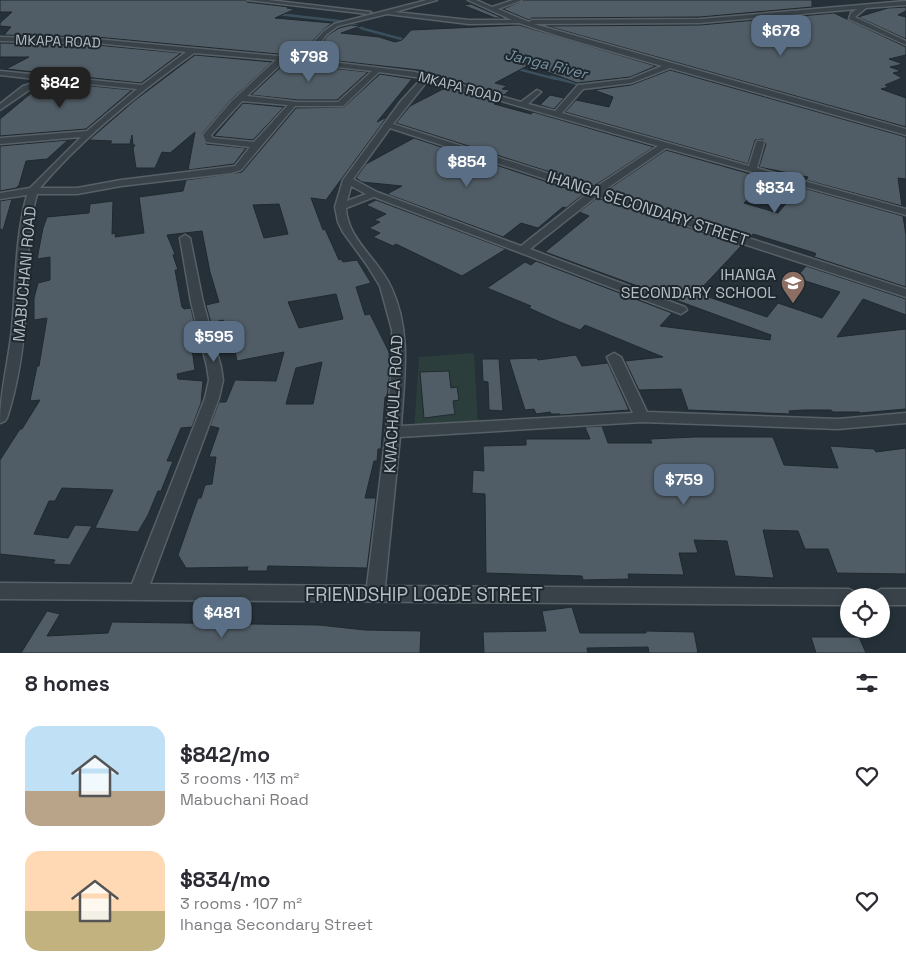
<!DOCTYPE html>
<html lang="en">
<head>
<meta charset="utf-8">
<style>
	body { margin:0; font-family:"Space Grotesk",sans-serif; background:#f2f2f3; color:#2b2b33; height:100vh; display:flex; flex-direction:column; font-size:19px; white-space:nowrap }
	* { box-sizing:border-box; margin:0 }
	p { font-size:16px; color:#7c7c81 }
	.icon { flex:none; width:28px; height:28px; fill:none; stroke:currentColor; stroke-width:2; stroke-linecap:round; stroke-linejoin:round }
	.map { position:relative; height:653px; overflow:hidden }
	.drawer { display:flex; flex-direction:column; background:#fff; flex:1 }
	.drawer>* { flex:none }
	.fabs { position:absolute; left:840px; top:588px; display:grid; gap:10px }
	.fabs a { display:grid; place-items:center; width:50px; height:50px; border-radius:50%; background:#fff; box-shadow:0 2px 8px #0003; font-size:25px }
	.price { position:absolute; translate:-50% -42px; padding:0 11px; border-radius:10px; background:#5a6f85; color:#fff; font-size:16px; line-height:32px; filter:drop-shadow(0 1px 2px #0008) }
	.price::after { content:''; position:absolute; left:50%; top:30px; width:15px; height:11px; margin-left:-8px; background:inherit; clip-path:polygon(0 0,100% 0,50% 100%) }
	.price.active { background:#222; color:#fff }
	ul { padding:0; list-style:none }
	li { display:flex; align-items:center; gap:15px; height:125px; padding:0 25px }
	li span { display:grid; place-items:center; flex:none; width:140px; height:100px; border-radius:15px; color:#555 }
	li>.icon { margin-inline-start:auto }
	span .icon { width:60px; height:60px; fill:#fffc; stroke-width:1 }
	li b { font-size:21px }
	h2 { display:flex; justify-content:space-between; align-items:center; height:60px; padding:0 25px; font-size:21px }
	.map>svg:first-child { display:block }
	.green { fill:#2b3e3b }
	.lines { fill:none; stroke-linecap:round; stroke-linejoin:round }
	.stream-far1 { stroke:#3b4f5d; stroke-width:2.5 }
	.stream { stroke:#3b4f5d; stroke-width:3 }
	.building { fill:#515d66; stroke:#20292f; fill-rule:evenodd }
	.minor-casing { stroke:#576066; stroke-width:3 }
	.minor { fill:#384248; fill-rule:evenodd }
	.labels { text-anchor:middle; stroke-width:4; stroke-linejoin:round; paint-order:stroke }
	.far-street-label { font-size:14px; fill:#b4bdc4; stroke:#1e272d }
	.far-water-label { font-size:15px; font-style:italic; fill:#7892a4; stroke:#1e272d }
	.street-label { font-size:16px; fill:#b4bdc4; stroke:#1e272d }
	.poi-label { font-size:16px; fill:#b4bdc4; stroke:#1e272d; text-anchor:end }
	.near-street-label { font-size:19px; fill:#b4bdc4; stroke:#1e272d }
</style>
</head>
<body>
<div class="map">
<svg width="906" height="653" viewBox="0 0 906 653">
	<rect width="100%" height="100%" fill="#253038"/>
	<path class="green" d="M474 353 478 426 414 429 419 357Z"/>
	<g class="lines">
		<path class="stream-far1" d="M278 14 348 22 364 29 409 41
			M514 68 556 79"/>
		<path class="stream" d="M551 77 602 90"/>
	</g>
	<path class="building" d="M0 0H245L247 2 289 7 287 8 295 9 275 18 332 23 322 31 299 56 96 37 4 35 11 27 0 26V23L12 12H0Z
		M524 0H812V7L700 17 532 18 529 20 503 9Z
		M471 4 503 18H495L463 5Z
		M906 7V11L898 15 906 17V39L858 17 888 8Z
		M834 13 906 47V55L889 59 903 64 890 67 901 71 893 73 902 78 885 85 889 87 881 89 906 98V127L547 26 700 25Z
		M351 25 361 26 341 33 379 37 395 42 402 40 411 30 519 25 656 66 630 77 577 83 529 65 495 83 507 86 502 89 510 90 504 95 419 70 311 58 328 35 339 28Z
		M0 43 96 45 181 53 141 83 6 69 29 57H0Z
		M195 55 272 62 230 101 202 134 206 144 246 148 234 164 188 170 195 132 170 153 162 152 155 168H136L133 148 135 145H133L132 135 130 144H110L112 141 89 140 134 101Z
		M285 63 368 72 337 100H298L251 95Z
		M670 70 906 137V179L898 178 902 206 806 180 808 177 759 167 766 144 763 139 755 140 748 164 565 112 576 100 609 107 613 97 594 90 631 85Z
		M380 74 412 79 377 122 387 117 326 200 311 198 323 230 325 229 339 260 341 259 343 262 357 260 371 283 356 287 365 315 370 314 389 352 390 370 387 397H385L381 449H378L377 461H374L365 498H376L367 568 268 566 267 571H247L248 567 186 568 178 555 198 498H201L205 485 212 484 216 457H209L219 428 210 426 219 402H226L235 380 276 381 284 352 237 361 232 337 227 338 223 320 211 323 206 305 219 302 210 272 202 231 167 235 175 254 173 255 178 270H175L182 307 184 309 191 308 195 326 189 328 195 370 177 374 178 379 203 381 201 403 192 427 181 428 167 461H173L161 491H158L148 515 138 532 95 528 113 490 62 488 55 501H49L34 534 68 538 75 525 92 526 70 565 53 564 55 560 0 554V460L20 429H22L40 400 30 401 37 366H39L47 318 34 320V298L38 283 50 280V257L37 259 43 228 47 217 89 213 90 204 113 201 112 234 116 233 115 237 144 233 139 197 183 191 186 180 242 172 296 108 344 107ZM279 204 288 234 264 238 253 205ZM336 294 343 319 299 328 288 302ZM322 362 313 404H286L296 368Z
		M52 82 132 90 86 129 0 136V119L35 90 51 85Z
		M447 87 497 102 494 104 531 114 533 112 654 147 594 186 396 123 410 106Z
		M550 95 564 98 554 109 540 105Z
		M243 103 284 107 253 140 214 136Z
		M414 138 584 194 566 208 563 207 538 228 521 223 503 237 387 194 402 186 362 182 356 178 366 164Z
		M68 140 47 159 26 161 19 185 16 188 0 191V146Z
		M666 150 768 179 744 203 778 213 800 187 903 216 906 235V287L814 257 816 254 815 253 753 234 750 237 607 190Z
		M597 198 742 245 697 293 767 317 778 303 822 318 840 292 796 278 806 266 906 299V315L863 299 837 337 906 329V409L860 413 859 412H833L831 410H803L789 411 790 414 688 410 681 389 639 390 625 361 663 357 585 325 580 330 560 322 529 308 531 306 487 288 525 262 531 265 536 261 672 313 660 326 770 340 771 335 545 252 589 216 579 212Z
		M12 199 3 230 0 229V201Z
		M376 200 506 249 462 276 396 244 393 246 373 237 380 233 369 228 380 222 374 220 386 214 366 205Z
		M576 355 582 366 608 363 629 410 560 415V414H551L550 412 536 414 534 409 525 410 509 359 537 358 538 360Z
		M482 359H499L503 411 489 410 488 382 483 381Z
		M449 371 451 388 457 387 459 400 453 401 455 414 424 418 420 372Z
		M602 426 608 443H652L650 439 695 437H773L784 465 838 468 830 446 874 449 876 452 906 448V574L837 573 828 549H805L798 531 763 530 774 578 735 576 727 541 694 540 698 553H679L684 575 628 574 629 579 583 580 582 576 486 573 485 494 472 493 473 470 484 471 483 446 526 445V439H590L585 427Z
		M572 607 580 633H646V631L694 632 698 653H649L648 647 587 648 588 653H484L483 632 546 631 542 611Z
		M47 611 60 614 47 636 108 633 112 622 319 625 365 630 421 631 420 653H21Z
		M811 637H859L866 653H816Z"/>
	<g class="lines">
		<defs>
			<path id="minor" d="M247 0H268L371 12 368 14Z
				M427 0H437L395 12 469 20H512L468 0H476L492 7 513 0H522L498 9 529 22 532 20 700 19 906 1V5L866 8 855 17 906 41V45L849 19 851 13 857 9 700 23 534 24 906 129V135L670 68 631 83 583 89 562 113 749 166 756 143 757 141H763L764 143 757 168 906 209V215L666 148 603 191 906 289V297L597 196 530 249 685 307 687 310 681 314 374 197 346 208C347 239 379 260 391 287 412 331 404 379 401 426L633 413 607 357 614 353 621 357 647 412 838 419 906 413V423L838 429 642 422 400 437 385 586 849 589 855 592 858 596H849V605L0 599V583L132 584 205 398 209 380 207 367 191 302 180 238 185 235 190 238 203 302 221 367 223 380 219 398 150 584 367 586 385 441 393 356 392 330 380 286 367 265 343 232 338 222 335 207 343 180 401 101 422 78 379 72 343 106H295L241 170 231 173 121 186 77 194H37C27 230 28 268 26 305 24 344 19 381 7 418L5 421 0 423C0 391 9 360 12 328 16 284 15 238 27 195L0 199V193L30 188 81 137 0 144V138L87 131 137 89 50 80V83L29 90 0 110V104L23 86 44 80 0 75V71L142 85 186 52 96 43 0 41V37L96 39 300 58 323 32 334 24ZM387 14 469 24 519 23 562 37 662 66 630 79 578 85 555 111 528 104 541 92 537 90 521 102 415 72 307 59 327 34 338 26ZM194 53 276 60 231 102 203 135 206 142 250 147 235 166 121 180 77 188H40C82 138 141 91 194 53ZM284 61 372 71 338 102H298L247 96ZM428 80 658 146 594 188 393 124ZM242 101 288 105 254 142 213 138 211 135ZM390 128 588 193 521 246 377 192 353 179ZM351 186 366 194 347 201Z
				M881 589H906V605H881V596H872L875 592Z"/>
		</defs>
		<use href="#minor" class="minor-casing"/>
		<use href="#minor" class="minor"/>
	</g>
	<defs>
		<symbol id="school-pin" viewBox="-11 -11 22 30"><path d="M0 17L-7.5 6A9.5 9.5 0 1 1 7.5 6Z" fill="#8d6e63" stroke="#1e272d"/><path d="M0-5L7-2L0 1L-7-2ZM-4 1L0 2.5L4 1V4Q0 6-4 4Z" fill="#fff"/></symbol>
	</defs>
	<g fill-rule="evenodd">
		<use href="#school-pin" x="779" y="269" width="28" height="38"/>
	</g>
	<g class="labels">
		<g class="far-street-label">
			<text transform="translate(58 41) rotate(2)" y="5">MKAPA ROAD</text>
			<text transform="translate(460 87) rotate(15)" y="5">MKAPA ROAD</text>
		</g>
		<g class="far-water-label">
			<text transform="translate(546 64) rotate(14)" y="5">Janga River</text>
		</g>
		<g class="street-label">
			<text transform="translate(648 208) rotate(18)" y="6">IHANGA SECONDARY STREET</text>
			<text transform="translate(24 274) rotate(-85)" y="6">MABUCHANI ROAD</text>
			<text transform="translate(393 404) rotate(-87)" y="6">KWACHAULA ROAD</text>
		</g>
		<g class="poi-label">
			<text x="776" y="280">IHANGA<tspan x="776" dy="18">SECONDARY SCHOOL</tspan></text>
		</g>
		<g class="near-street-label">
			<text x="424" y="601">FRIENDSHIP LOGDE STREET</text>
		</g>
	</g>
</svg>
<div class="fabs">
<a><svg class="icon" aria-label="locate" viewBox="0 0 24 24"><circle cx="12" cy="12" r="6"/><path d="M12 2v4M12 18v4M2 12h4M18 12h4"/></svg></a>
</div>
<b class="price" style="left:781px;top:57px">$678</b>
<b class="price" style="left:309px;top:83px">$798</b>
<b class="price active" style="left:60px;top:109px">$842</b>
<b class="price" style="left:467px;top:188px">$854</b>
<b class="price" style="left:775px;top:214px">$834</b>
<b class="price" style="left:214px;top:363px">$595</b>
<b class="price" style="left:684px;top:506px">$759</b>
<b class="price" style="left:222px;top:639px">$481</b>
</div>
<section class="drawer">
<h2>8 homes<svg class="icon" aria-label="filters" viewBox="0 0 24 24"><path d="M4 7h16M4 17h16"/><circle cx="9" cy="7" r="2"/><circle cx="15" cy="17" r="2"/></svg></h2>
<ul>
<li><span style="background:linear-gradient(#bfe0f5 65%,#b9a48a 0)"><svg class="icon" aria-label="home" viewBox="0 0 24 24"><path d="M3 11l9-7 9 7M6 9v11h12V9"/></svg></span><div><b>$842/mo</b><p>3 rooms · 113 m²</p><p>Mabuchani Road</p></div><svg class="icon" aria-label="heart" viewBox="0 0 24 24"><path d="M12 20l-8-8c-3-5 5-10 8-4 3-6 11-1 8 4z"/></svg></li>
<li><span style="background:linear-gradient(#ffd9b3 60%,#c2b280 0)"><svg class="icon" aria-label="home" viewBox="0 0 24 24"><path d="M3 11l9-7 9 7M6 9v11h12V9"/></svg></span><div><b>$834/mo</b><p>3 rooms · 107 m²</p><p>Ihanga Secondary Street</p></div><svg class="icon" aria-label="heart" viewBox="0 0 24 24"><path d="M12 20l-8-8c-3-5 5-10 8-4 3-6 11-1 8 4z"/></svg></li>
</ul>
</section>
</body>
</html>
